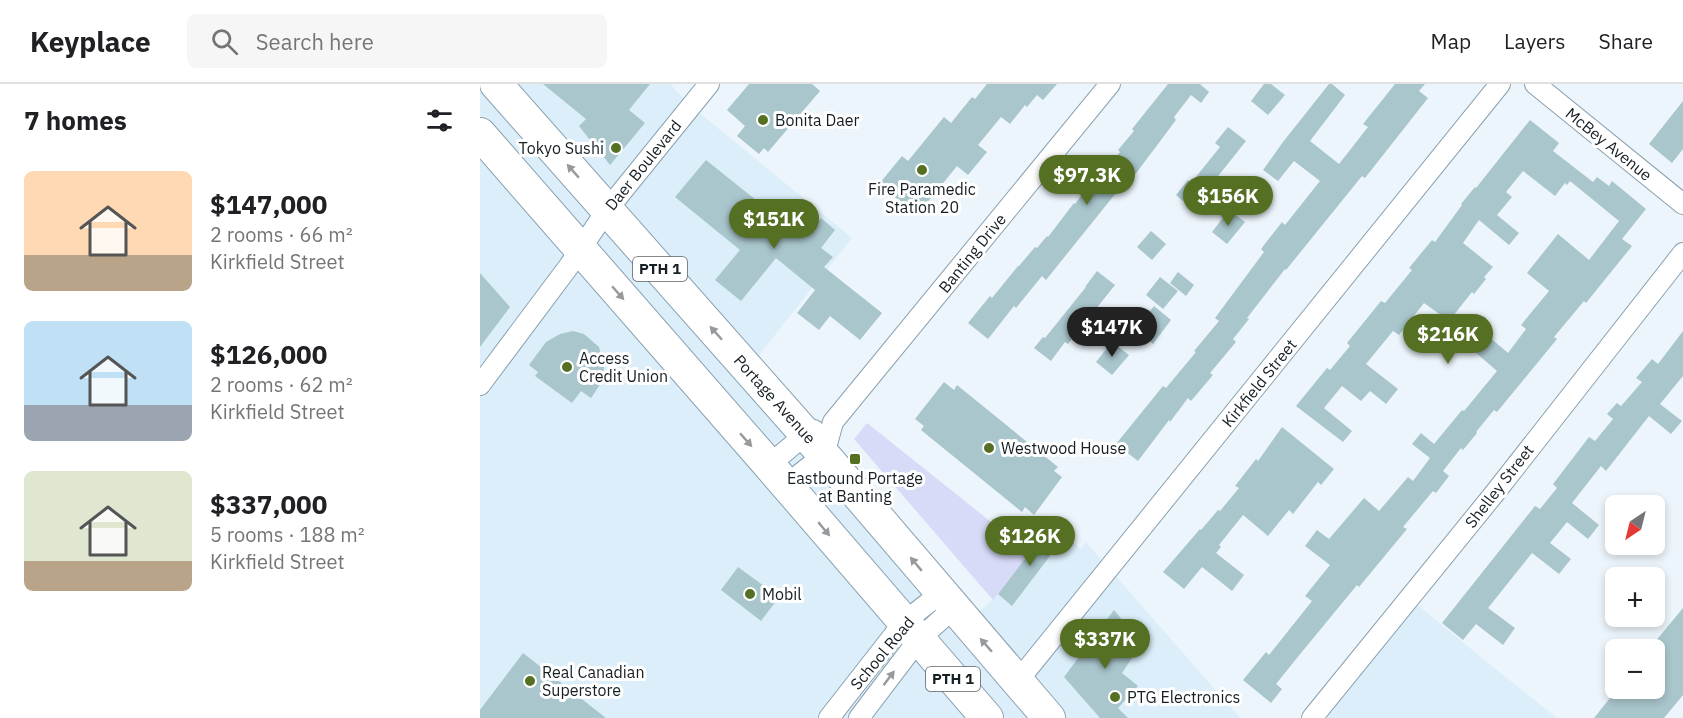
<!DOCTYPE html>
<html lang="en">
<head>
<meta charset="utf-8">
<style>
	body { margin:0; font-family:"IBM Plex Sans",sans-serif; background:#f6f6f6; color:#202124; height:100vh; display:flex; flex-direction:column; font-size:22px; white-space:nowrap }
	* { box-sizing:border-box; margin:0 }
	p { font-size:20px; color:#757577 }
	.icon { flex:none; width:33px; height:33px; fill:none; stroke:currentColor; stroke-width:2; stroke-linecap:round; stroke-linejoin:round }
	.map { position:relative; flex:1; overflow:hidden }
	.panel { display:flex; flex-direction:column; background:#fff; width:480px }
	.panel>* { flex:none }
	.needle { width:39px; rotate:215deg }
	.buttons { position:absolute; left:1125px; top:411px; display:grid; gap:12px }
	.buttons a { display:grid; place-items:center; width:60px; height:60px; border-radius:9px; background:#fff; box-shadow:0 3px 9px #0003; font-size:30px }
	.price { position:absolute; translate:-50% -51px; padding:0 14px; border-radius:21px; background:#567023; color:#fff; font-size:20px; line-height:39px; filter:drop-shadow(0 2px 3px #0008) }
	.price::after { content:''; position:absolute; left:50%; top:36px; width:18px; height:14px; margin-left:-9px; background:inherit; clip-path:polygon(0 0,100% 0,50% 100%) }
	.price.on { background:#222; color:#fff }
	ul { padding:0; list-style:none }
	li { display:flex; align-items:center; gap:18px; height:150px; padding:0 24px }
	li span { display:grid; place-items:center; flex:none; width:168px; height:120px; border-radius:9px; color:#555 }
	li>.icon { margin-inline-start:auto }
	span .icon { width:72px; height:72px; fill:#fffc; stroke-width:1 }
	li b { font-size:26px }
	h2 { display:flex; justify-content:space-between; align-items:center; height:72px; padding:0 24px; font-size:26px }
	header { display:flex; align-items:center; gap:36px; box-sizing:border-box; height:84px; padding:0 30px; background:#fff; border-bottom:2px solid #e0e0e0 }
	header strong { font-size:28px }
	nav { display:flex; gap:33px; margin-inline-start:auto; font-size:21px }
	.search { width:420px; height:54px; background:#f6f6f6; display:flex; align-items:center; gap:15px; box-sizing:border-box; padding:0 21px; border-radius:9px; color:#757577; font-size:22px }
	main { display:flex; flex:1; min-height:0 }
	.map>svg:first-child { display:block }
	.built { fill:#dbeefa }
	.green { fill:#d8dbf8 }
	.building { fill:#a9c6cd }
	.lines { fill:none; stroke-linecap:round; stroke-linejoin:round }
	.minor-casing { stroke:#8aa0af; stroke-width:22 }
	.trunk-casing { stroke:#8aa0af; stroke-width:34 }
	.minor { stroke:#fff; stroke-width:20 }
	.trunk { stroke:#fff; stroke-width:32 }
	.oneway { fill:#969a9c }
	.poi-dot { fill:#567023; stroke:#fff; stroke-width:2 }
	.labels { text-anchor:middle; stroke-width:6; stroke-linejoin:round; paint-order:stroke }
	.shield { fill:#fff; stroke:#5c6266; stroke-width:1.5 }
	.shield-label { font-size:15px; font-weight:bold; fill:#161f24 }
	.poi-label { font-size:16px; fill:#161f24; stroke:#fff; text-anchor:start }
	.street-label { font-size:16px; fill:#161f24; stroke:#fff }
</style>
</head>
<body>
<header>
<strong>Keyplace</strong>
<div class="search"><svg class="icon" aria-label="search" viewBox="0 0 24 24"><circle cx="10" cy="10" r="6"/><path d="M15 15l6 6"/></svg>Search here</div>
<nav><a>Map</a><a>Layers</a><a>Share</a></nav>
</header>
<main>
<section class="panel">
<h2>7 homes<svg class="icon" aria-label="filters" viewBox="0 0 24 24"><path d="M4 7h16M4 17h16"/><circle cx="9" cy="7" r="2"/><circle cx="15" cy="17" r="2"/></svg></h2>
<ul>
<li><span style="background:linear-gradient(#ffd9b3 70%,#b9a48a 0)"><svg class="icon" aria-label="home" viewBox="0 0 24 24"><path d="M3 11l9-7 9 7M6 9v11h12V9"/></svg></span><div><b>$147,000</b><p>2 rooms · 66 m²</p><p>Kirkfield Street</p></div></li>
<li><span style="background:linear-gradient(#bfe0f5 70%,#9aa5b1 0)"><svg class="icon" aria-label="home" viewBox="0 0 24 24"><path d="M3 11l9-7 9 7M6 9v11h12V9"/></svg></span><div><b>$126,000</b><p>2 rooms · 62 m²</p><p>Kirkfield Street</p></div></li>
<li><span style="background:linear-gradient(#dfe7d0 75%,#b9a48a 0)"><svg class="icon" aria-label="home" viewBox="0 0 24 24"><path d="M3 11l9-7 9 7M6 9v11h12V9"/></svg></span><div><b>$337,000</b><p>5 rooms · 188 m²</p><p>Kirkfield Street</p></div></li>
</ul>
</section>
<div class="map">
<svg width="1203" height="634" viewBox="0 0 1203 634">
	<rect width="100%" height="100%" fill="#ecf5fb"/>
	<path class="built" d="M0 0H190L211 22 372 154 268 285 487 539 512 516 575 435 600 465 606 458 760 634H0Z
		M929 514 1013 583 1077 634H832Z"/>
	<path class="green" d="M387 339 550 469 513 516 374 355Z"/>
	<path class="building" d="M63 0H170L149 26 165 39 130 81 99 42 106 35Z
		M269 0H332L340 7 288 68 284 64 279 70 257 52 265 42 247 26Z
		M507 0H577L563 16 557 11 547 23 545 21 530 40 521 33 498 61 507 68 488 91 477 82 437 131 399 100 422 72 428 77 464 33 471 39 492 13 495 15Z
		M688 0H720L729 8 721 19 711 11 694 33 696 36 651 96 648 94 566 196 562 192 536 224 534 222 508 255 488 239 510 212 512 214 538 182H539L555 163 557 164 567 152 568 153 594 119 595 120 614 95 616 97 640 68 638 66 654 47 652 45Z
		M784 0H791L805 11 788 31 771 17Z
		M849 0H852L865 11 830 57 859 80 888 43 883 40 915 0H945L939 7 948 14 885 94 882 92 806 186 805 185 767 234 769 235 753 255 756 258 730 289 733 291 711 317 708 314 690 338 689 336 658 377 636 360 683 302 686 304 716 268 714 267 739 237 735 234 784 168 781 165 802 138 805 141 840 97 814 77 798 97 783 86 803 58Z
		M1203 17V65L1192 79 1169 60Z
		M1050 36 1079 59 1073 67 1113 98 1117 93 1129 102 1132 97 1166 125 1142 155 1152 162 1106 219 1104 217 1074 253 1077 255 1017 328 1014 326 996 348 997 349 983 366 981 364 963 387 969 392 956 409 953 407 923 443 927 445 879 503 877 501 821 569 796 600 802 605 791 619 763 596 786 568 789 571 832 517 825 512 850 481 825 462 837 446 849 455 884 414 899 427 928 393 933 397 950 374 932 360 941 349 954 360 982 326 984 327 1017 287 988 262 1001 246 1028 269 1046 245 1041 241 1069 207 1047 189 1078 150 1109 176 1139 137 1090 97 1087 101 1085 99 1075 112 1043 87 1026 108 1032 113 1017 131 1039 149 1029 161 999 136 983 159 1013 183 1004 193 1006 195 994 210 992 208 969 237 944 219 919 251 913 247 886 280 918 305 906 320 890 307 881 317 862 302 844 324 872 347 863 358 816 322 847 284 850 286 870 262 867 259 901 217 905 219 932 186 929 184 952 156 955 158 982 121 981 120 995 103 996 104Z
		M748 43 766 57 712 125 696 111 708 96 711 99 740 63 735 59Z
		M226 76 292 129 298 121 330 147 341 134 355 146 341 164 353 173 344 183 402 229 380 256 350 232 339 246 317 229 335 206 296 174 261 217 235 196 260 166 195 113Z
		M749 126 765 138 747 160 732 148Z
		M671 147 686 160 672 176 657 163Z
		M617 187 635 201 588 260 585 258 571 277 554 264 563 253 565 254 606 203H605Z
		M698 188 714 201 706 212 690 199Z
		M0 189 30 223 0 263Z
		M680 193 698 207 683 225 666 211Z
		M674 222 691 236 673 260 656 246Z
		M93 247 104 250 119 263 124 284 121 299 111 314 101 307 92 319 55 292 58 288 49 281 66 258 80 250Z
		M1203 247V292L1180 320 1202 337 1191 350 1169 332 1126 387 1121 382 1092 419 1119 441 1108 455 1087 438 1070 459 1091 475 1079 490 1052 469 1008 524 1035 544 1023 561 996 540 983 556 962 539 1055 422 1060 425 1077 404 1073 400 1109 353 1115 357 1133 335 1127 330 1137 319 1141 322 1162 298 1156 294 1172 275 1178 280Z
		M632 258 649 271 632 291 616 278Z
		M464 298 474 306 477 301 578 383 574 387 582 393 554 431 545 423 542 428 441 346 444 342 435 335Z
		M802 343 854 385 841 401 838 398 813 430 809 426 788 452 763 431 739 461 741 463 736 469 764 491 752 507 722 483 704 505 683 488 720 445 721 446 738 426 740 427 759 404 755 402 776 375 778 377Z
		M568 445 582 456 532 522 518 510Z
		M258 483 299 513 281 537 241 506Z
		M1203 524V611L1184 634H1114L1138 604H1174V559Z
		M634 526 648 543 642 552 658 565 642 589 658 602 638 624 648 634H620L584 593Z
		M43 569 126 634H0V626Z"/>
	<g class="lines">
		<defs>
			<path id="minor" d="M1055 0 1203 120
				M0 301 89 182 127 126 229 0
				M289 381 326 350 334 346
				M306 401 344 371 353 338 630 0
				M537 598 1020 0
				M349 634 424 538 461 509
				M379 634 439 555 474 524
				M832 634 1014 410 1203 169"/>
			<path id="trunk" d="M16 0 344 371 569 634
				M0 50 289 381 507 634"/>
		</defs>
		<use href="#minor" class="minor-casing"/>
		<use href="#trunk" class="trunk-casing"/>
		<use href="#minor" class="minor"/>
		<use href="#trunk" class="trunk"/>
	</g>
	<defs><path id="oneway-solid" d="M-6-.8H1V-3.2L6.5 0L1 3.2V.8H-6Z" transform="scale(1.5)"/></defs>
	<g class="oneway">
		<use href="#oneway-solid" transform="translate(93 87) rotate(-131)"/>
		<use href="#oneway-solid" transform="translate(138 209) rotate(49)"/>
		<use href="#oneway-solid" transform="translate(236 249) rotate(-132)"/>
		<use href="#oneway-solid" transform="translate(266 356) rotate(49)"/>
		<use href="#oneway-solid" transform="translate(344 445) rotate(50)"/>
		<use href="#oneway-solid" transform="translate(436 480) rotate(-130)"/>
		<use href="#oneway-solid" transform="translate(506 561) rotate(-131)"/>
		<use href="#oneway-solid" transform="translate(409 594) rotate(-53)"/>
	</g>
	<g class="poi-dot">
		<circle cx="283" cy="36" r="6"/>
		<circle cx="136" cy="64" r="6"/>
		<circle cx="442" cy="86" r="6"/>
		<circle cx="87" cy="283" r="6"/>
		<circle cx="509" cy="364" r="6"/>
		<rect x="369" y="369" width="12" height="12" rx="3"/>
		<circle cx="270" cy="510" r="6"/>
		<circle cx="50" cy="597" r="6"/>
		<circle cx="635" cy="613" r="6"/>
	</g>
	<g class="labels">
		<g class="shield">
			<rect x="153" y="173" width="54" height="24" rx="4.5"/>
			<rect x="446" y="583" width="54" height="24" rx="4.5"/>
		</g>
		<g class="shield-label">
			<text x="180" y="190">PTH 1</text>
			<text x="473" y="600">PTH 1</text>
		</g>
		<g class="poi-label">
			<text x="295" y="42">Bonita Daer</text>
			<text x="124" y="70" text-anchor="end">Tokyo Sushi</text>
			<text x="442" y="111" text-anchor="middle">Fire Paramedic<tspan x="442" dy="18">Station 20</tspan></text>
			<text x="99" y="280">Access<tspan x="99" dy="18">Credit Union</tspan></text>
			<text x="521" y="370">Westwood House</text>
			<text x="375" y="400" text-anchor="middle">Eastbound Portage<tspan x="375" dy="18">at Banting</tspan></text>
			<text x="282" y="516">Mobil</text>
			<text x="62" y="594">Real Canadian<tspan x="62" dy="18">Superstore</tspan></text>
			<text x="647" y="619">PTG Electronics</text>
		</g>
		<g class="street-label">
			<text transform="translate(1129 60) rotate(39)" y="6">McBey Avenue</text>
			<text transform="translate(163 81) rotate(-51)" y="6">Daer Boulevard</text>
			<text transform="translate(492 169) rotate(-51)" y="6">Banting Drive</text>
			<text transform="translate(779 299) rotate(-51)" y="6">Kirkfield Street</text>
			<text transform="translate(295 315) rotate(48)" y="6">Portage Avenue</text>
			<text transform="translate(1019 402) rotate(-52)" y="6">Shelley Street</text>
			<text transform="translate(402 569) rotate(-50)" y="6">School Road</text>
		</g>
	</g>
</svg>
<div class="buttons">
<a><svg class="needle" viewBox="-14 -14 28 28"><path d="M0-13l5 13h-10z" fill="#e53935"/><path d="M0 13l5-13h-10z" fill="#757577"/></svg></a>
<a>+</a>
<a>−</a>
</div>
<b class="price" style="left:607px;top:122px">$97.3K</b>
<b class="price" style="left:748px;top:143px">$156K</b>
<b class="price" style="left:294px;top:166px">$151K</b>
<b class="price on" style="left:632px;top:274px">$147K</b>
<b class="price" style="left:968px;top:281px">$216K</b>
<b class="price" style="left:550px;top:483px">$126K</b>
<b class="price" style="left:625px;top:586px">$337K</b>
</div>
</main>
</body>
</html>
